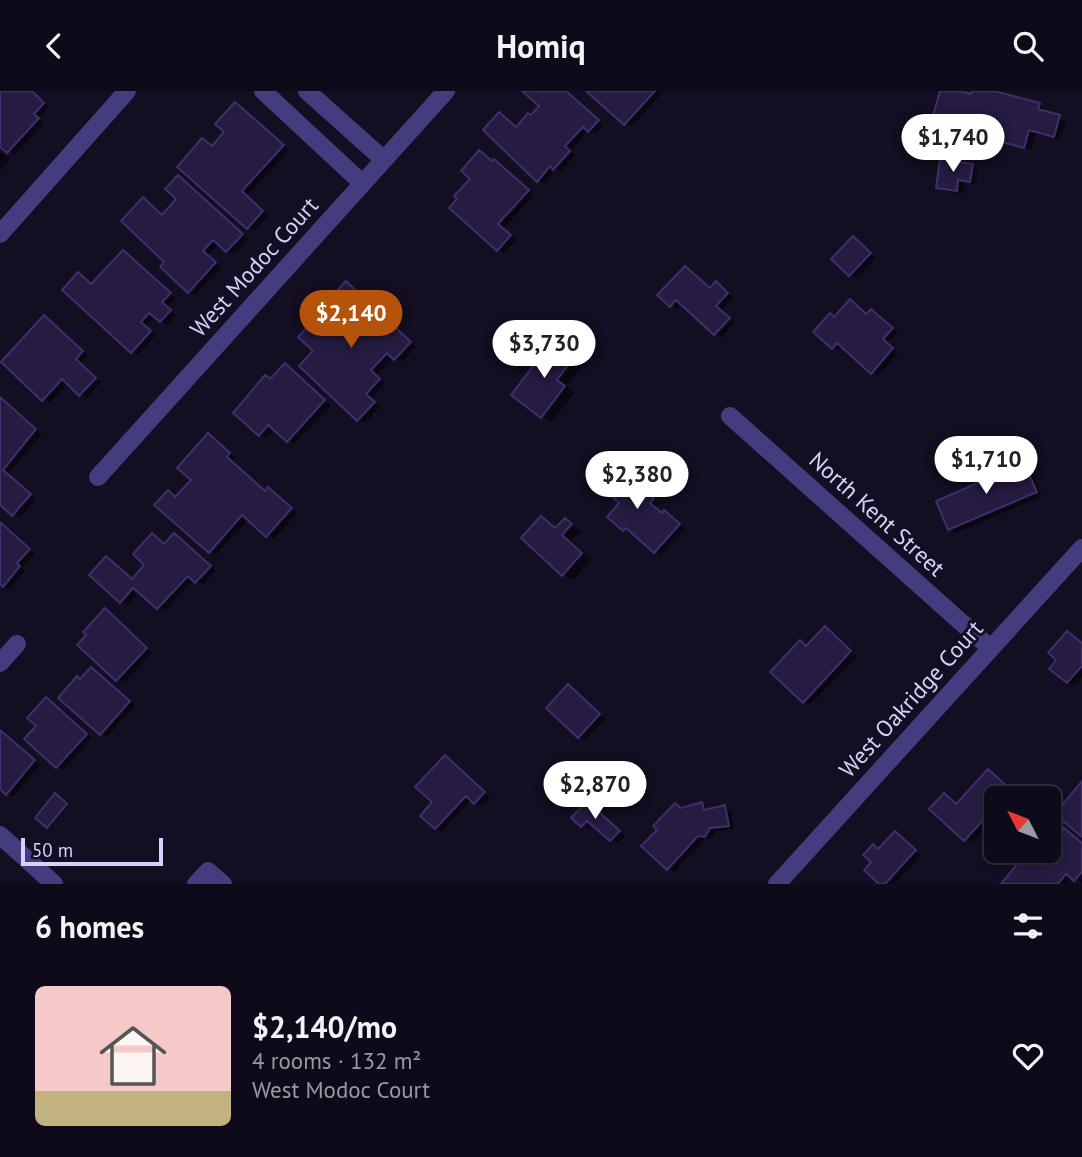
<!DOCTYPE html>
<html lang="en">
<head>
<meta charset="utf-8">
<style>
	body { margin:0; font-family:"PT Sans",sans-serif; background:#171322; color:#f1f3f6; height:100vh; display:flex; flex-direction:column; font-size:26px; white-space:nowrap }
	* { box-sizing:border-box; margin:0 }
	p { font-size:23px; color:#9b9aa2 }
	.icon { flex:none; width:38px; height:38px; fill:none; stroke:currentColor; stroke-width:2; stroke-linecap:round; stroke-linejoin:round }
	.map { position:relative; height:793px; overflow:hidden }
	.drawer { display:flex; flex-direction:column; background:#0e0a19; flex:1 }
	.drawer>* { flex:none }
	.needle { width:46px; rotate:312deg }
	.fabs { position:absolute; left:984px; top:695px; display:grid; gap:14px }
	.fabs a { display:grid; place-items:center; width:77px; height:77px; border-radius:10px; background:#0e0a19; box-shadow:0 4px 10px #0003,0 0 0 2px #2e2b38; font-size:35px }
	.scale { position:absolute; left:21px; bottom:18px; width:142px; box-sizing:border-box; padding-left:7px; border:4px solid #d9d1fd; border-top:0; font-size:19px; line-height:24px; white-space:nowrap; color:#d9d1fd; -webkit-text-stroke:5px #130e21; paint-order:stroke }
	.price { position:absolute; translate:-50% -60px; padding:0 16px; border-radius:24px; background:#fff; color:#222; font-size:23px; line-height:46px; filter:drop-shadow(0 2px 4px #0008) }
	.price::after { content:''; position:absolute; left:50%; top:42px; width:21px; height:16px; margin-left:-10px; background:inherit; clip-path:polygon(0 0,100% 0,50% 100%) }
	.price.active { background:#b45309; color:#fff }
	ul { padding:0; list-style:none }
	li { display:flex; align-items:center; gap:21px; height:175px; padding:0 35px }
	li+li { border-top:2px solid #2e2b38 }
	li span { display:grid; place-items:center; flex:none; width:196px; height:140px; border-radius:10px; color:#555 }
	li>.icon { margin-inline-start:auto }
	span .icon { width:84px; height:84px; fill:#fffc; stroke-width:1 }
	li b { font-size:30px }
	h2 { display:flex; justify-content:space-between; align-items:center; height:84px; padding:0 35px; font-size:30px }
	header { display:flex; justify-content:space-between; align-items:center; height:91px; padding:0 35px; background:#0e0a19; font-size:32px; font-weight:700 }
	.map>svg:first-child { display:block }
	.shadow { fill:#0007 }
	.building { fill:#261b41; stroke:#3f2f6c; stroke-width:2 }
	.lines { fill:none; stroke-linecap:round; stroke-linejoin:round }
	.minor { stroke:#433c7e; stroke-width:18 }
	.labels { text-anchor:middle; stroke-width:6; stroke-linejoin:round; paint-order:stroke }
	.street-label { font-size:23px; fill:#d9d1fd; stroke:#130e21 }
</style>
</head>
<body>
<header><svg class="icon" aria-label="back" viewBox="0 0 24 24"><path d="M15 5l-7 7 7 7"/></svg>Homiq<svg class="icon" aria-label="search" viewBox="0 0 24 24"><circle cx="10" cy="10" r="6"/><path d="M15 15l6 6"/></svg></header>
<div class="map">
<svg width="1082" height="793" viewBox="0 0 1082 793">
	<rect width="100%" height="100%" fill="#130e21"/>
	<path class="shadow" d="M0 0H31L49 16 39 27 44 32 14 64 0 53Z
		M525 0H566L604 34 595 43 589 39 570 60 575 64 561 81 556 78 544 93 538 89 499 23 517 37 532 26 542 15Z
		M589 0H664L631 36Z
		M941 0H953L972 5 974 0H988L1039 14 1045 18 1044 22 1066 30 1060 49 1036 42 1031 59 969 42 963 63 933 55 927 52Z
		M242 17 289 59 247 105 269 124 254 140 248 137 213 57Z
		M0 60 10 69 0 80Z
		M494 70 534 104 504 137 516 149 504 162 451 117Z
		M972 74 978 78 976 94 965 92 963 103 944 100 938 96Z
		M179 86 248 148 234 163 219 152 208 164 221 176 195 204 189 200 167 171 143 108 164 125 179 108Z
		M853 147 876 167 856 188 833 168Z
		M123 161 176 207 167 216 176 224 167 234 155 225 146 235 156 244 138 264 132 260 78 184 92 194Z
		M686 177 711 198 722 196 733 207 722 219 735 231 721 247 682 212 677 218 671 214Z
		M347 192 416 256 402 271 393 266 377 284 385 292 371 308 380 316 365 332 358 328 315 260 314 231 324 238 341 220Z
		M850 210 868 224 872 220 878 223 898 241 888 252 898 262 878 285 843 255 839 260 833 256 835 227Z
		M51 230 88 265 81 273 101 291 87 307 68 292 50 312 43 308Z
		M554 251 584 272 566 295 574 302 552 331 542 325Z
		M285 274 331 314 294 353 275 338 266 347 260 344 270 289Z
		M0 307 42 343 8 383 36 408 19 427 0 412Z
		M208 344 235 366 232 370 266 401 275 402 297 422 274 448 249 428 216 464 157 414 168 402 177 408 193 389Z
		M1024 374 1030 378 1042 405 956 442 950 438Z
		M610 377 635 397 643 398 659 412 656 416 663 423 671 425 685 438 661 464 633 440 631 443 624 439 609 426 621 412Z
		M542 427 557 438 565 429 581 440 571 450 591 469 573 489 563 483Z
		M0 431 35 463 22 477 25 480 10 498 0 491Z
		M153 444 166 454 174 444 216 479 203 494 194 488 165 520 140 500 127 514 121 510 133 489 147 474Z
		M111 523 152 562 123 593 80 554Z
		M825 537 857 565 810 614 804 611 801 551 808 556Z
		M1068 542 1082 553V586L1074 595 1052 577 1059 569Z
		M97 582 135 615 107 646 101 643 81 589Z
		M568 595 605 628 585 649 579 646Z
		M46 608 92 647 63 679 57 675 38 635Z
		M0 641 40 674 13 706 0 696Z
		M446 666 490 706 482 715 472 708 442 740 436 737 434 711Z
		M988 680 1021 707H996V725L972 752 931 718 944 704 958 714Z
		M58 706 69 715 50 737 48 735Z
		M702 713 709 720 724 716 731 720 734 738 717 740 712 748H705L674 781 668 777 683 719Z
		M593 716 625 745 618 752 594 733 589 738 574 727Z
		M895 742 921 764 895 793H882L873 771V755L880 759Z
		M1055 750 1082 752V792L1073 786 1067 793H1003L1021 772 1016 769 1024 760H1048Z"/>
	<path class="building" d="M0 0H32L44 12 34 23 39 27 7 62 0 56Z
		M522 0H566L599 29 588 41 583 36 565 55 570 60 553 79 550 75 537 91 483 39 499 21 516 36 528 22 531 24 539 15Z
		M586 0H655L624 34Z
		M940 0H960L971 3 972 0H994L1040 12 1038 18 1060 24 1054 46 1029 39 1024 57 962 40 956 61 925 52Z
		M235 11 284 54 242 100 263 120 247 138 177 76 202 47 212 55 224 41 215 33Z
		M479 59 492 70 494 68 529 99 498 133 511 144 497 160 449 117 457 108 454 105 470 88 461 80Z
		M940 68 973 73 970 91 958 89 957 100 936 97Z
		M178 84 243 143 226 161 213 149 203 160 216 171 188 202 160 176 164 171 121 130 143 106 162 124 176 108 165 98Z
		M853 145 871 162 849 185 831 168Z
		M123 159 171 202 162 211 171 219 160 231 149 222 141 231 151 240 131 262 62 199 78 181 91 193Z
		M685 175 710 197 716 190 728 202 716 215 730 227 714 244 676 209 670 216 657 204Z
		M346 190 411 251 394 269 387 262 371 279 380 288 366 303 375 311 357 330 299 275 313 260 298 246 314 229 323 237 339 220 328 210Z
		M850 208 866 223 871 218 893 237 883 248 893 257 871 283 837 252 832 258 813 241 830 222 834 226Z
		M44 224 83 260 76 268 96 287 79 305 62 288 42 310 1 271Z
		M553 249 575 265 557 289 565 295 541 327 511 304Z
		M285 272 325 309 287 351 268 334 259 345 233 322 265 284 270 288Z
		M0 306 36 338 3 379 31 403 12 425 0 414Z
		M208 342 230 362 227 366 265 400 268 396 292 417 266 446 242 424 209 462 154 414 168 399 175 406 191 389 177 377Z
		M1024 372 1037 401 948 439 936 410Z
		M610 375 633 396 637 392 654 408 650 412 662 422 664 419 680 433 654 462 626 437 623 440 607 426 619 412 595 391Z
		M541 425 555 437 565 427 572 433 562 444 582 462 562 485 521 447Z
		M0 431 30 458 17 472 20 475 3 496 0 493Z
		M152 442 164 453 174 442 211 475 195 492 188 485 157 518 133 497 120 512 89 484 106 465 132 488 144 474 133 463Z
		M105 517 147 557 116 590 77 554 86 544 83 541Z
		M825 535 851 560 803 612 770 581 800 549 806 555Z
		M1067 540 1082 552V575L1067 592 1049 578 1056 569 1048 562Z
		M91 576 130 610 100 644 58 607 77 585 80 588Z
		M568 593 600 623 578 647 546 617Z
		M46 606 87 643 56 677 24 648 36 635 27 627Z
		M0 639 35 669 6 704 0 698Z
		M445 664 485 701 474 713 466 705 435 738 420 725 432 711 415 696Z
		M988 678 1020 707H996V715L964 750 929 718 944 702 956 713Z
		M1082 690V746L1055 723Z
		M55 702 67 713 47 737 35 727Z
		M587 710 620 740 610 750 587 730 581 736 571 727Z
		M702 711 704 719 725 714 729 735 710 737 705 746 698 745 667 779 641 755 657 739 653 735 675 712 681 717Z
		M1064 737 1082 752V781L1074 790 1066 783 1058 793H1001L1018 772 1014 769 1022 760H1048V743L1054 748Z
		M895 740 916 759 885 793H879L864 779 871 771 863 764 873 753 878 758Z"/>
	<g class="lines">
		<path class="minor" d="M263 0 362 92
			M307 0 384 69
			M0 143 127 0
			M730 325 990 557
			M98 386 446 0
			M0 572 17 553
			M0 744 54 793
			M196 793 208 780 223 793
			M777 793 1082 457"/>
	</g>
	<g class="labels">
		<g class="street-label">
			<text transform="translate(254 176) rotate(-48)" y="8">West Modoc Court</text>
			<text transform="translate(877 423) rotate(42)" y="8">North Kent Street</text>
			<text transform="translate(911 608) rotate(-48)" y="8">West Oakridge Court</text>
		</g>
	</g>
</svg>
<div class="fabs">
<a><svg class="needle" viewBox="-14 -14 28 28"><path d="M0-13l5 13h-10z" fill="#e53935"/><path d="M0 13l5-13h-10z" fill="#9b9aa2"/></svg></a>
</div>
<div class="scale">50 m</div>
<b class="price" style="left:953px;top:83px">$1,740</b>
<b class="price active" style="left:351px;top:259px">$2,140</b>
<b class="price" style="left:544px;top:289px">$3,730</b>
<b class="price" style="left:986px;top:405px">$1,710</b>
<b class="price" style="left:637px;top:420px">$2,380</b>
<b class="price" style="left:595px;top:730px">$2,870</b>
</div>
<section class="drawer">
<h2>6 homes<svg class="icon" aria-label="filters" viewBox="0 0 24 24"><path d="M4 7h16M4 17h16"/><circle cx="9" cy="7" r="2"/><circle cx="15" cy="17" r="2"/></svg></h2>
<ul>
<li><span style="background:linear-gradient(#f6c9c9 75%,#c2b280 0)"><svg class="icon" aria-label="home" viewBox="0 0 24 24"><path d="M3 11l9-7 9 7M6 9v11h12V9"/></svg></span><div><b>$2,140/mo</b><p>4 rooms · 132 m²</p><p>West Modoc Court</p></div><svg class="icon" aria-label="heart" viewBox="0 0 24 24"><path d="M12 20l-8-8c-3-5 5-10 8-4 3-6 11-1 8 4z"/></svg></li>
</ul>
</section>
</body>
</html>
